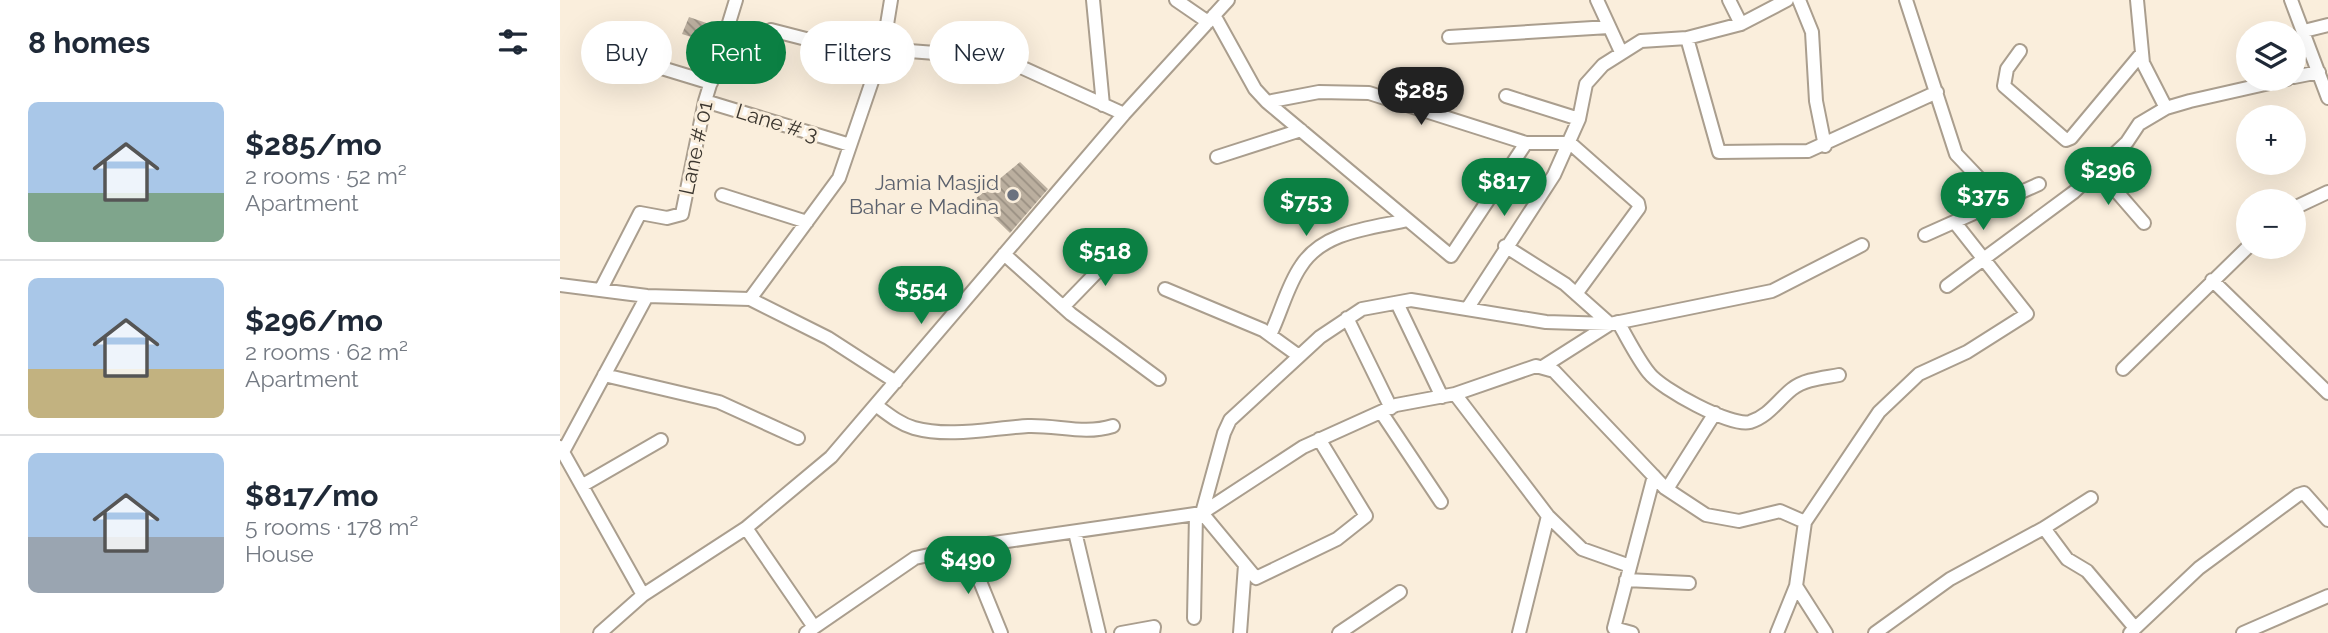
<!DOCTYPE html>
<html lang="en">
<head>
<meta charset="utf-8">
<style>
	body { margin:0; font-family:Raleway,sans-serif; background:#f6f6f7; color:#1f2937; height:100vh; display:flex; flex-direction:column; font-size:26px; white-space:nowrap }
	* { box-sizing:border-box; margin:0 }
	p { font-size:23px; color:#747a83 }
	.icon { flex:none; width:38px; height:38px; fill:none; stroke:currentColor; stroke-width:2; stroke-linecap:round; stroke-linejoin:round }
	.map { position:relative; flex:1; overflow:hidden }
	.details { display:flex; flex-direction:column; background:#fff; width:560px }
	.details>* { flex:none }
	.guide { position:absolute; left:21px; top:21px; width:665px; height:63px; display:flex; gap:14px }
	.tools { position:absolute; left:1676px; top:21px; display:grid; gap:14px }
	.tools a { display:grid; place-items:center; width:70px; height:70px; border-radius:50%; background:#fff; box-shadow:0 7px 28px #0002; font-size:35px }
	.price { position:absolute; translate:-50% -60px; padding:0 16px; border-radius:24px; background:#0b8043; color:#fff; font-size:23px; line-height:46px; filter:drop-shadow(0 2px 4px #0008) }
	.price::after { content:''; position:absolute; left:50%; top:42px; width:21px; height:16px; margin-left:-10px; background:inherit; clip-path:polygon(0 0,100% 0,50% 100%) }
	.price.active { background:#222; color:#fff }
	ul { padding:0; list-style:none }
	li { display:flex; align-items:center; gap:21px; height:175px; padding:0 28px }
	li+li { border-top:2px solid #e0e1e3 }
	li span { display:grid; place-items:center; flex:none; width:196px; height:140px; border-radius:10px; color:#555 }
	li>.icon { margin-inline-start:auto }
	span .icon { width:84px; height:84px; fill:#fffc; stroke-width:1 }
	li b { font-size:30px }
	h2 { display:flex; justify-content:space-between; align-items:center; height:84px; padding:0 28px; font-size:30px }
	.chip { padding:0 24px; border-radius:32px; background:#fff; box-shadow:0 7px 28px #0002; font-size:24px; line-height:63px }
	.chip.active { background:#0b8043; color:#fff }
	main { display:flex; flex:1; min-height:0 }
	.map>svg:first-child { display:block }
	.building { fill:url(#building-back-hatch) }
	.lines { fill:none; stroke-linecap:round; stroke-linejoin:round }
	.minor-casing { stroke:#aa9e8e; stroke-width:16 }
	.minor { stroke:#fff; stroke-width:12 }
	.worship-dot { fill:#6b7280; stroke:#faeedc; stroke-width:2.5 }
	.labels { text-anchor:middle; stroke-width:6; stroke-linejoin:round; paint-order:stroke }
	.street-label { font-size:21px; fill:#3b362f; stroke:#faeedc }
	.worship-label { font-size:21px; fill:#5b616d; stroke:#faeedc; text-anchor:end }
</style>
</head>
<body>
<main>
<section class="details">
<h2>8 homes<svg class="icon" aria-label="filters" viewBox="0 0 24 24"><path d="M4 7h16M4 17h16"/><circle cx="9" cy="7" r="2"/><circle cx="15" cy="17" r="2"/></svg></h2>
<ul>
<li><span style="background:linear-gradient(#a9c7e8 65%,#7fa58c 0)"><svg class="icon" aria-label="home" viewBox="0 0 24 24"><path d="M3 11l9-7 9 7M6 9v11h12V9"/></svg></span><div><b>$285/mo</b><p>2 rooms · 52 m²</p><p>Apartment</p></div></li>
<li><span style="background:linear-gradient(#a9c7e8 65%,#c2b280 0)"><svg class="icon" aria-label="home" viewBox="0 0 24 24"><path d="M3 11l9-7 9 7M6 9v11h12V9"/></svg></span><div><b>$296/mo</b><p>2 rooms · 62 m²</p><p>Apartment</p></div></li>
<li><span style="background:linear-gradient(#a9c7e8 60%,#9aa5b1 0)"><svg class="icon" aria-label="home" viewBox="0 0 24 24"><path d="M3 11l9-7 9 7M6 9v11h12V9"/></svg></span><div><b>$817/mo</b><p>5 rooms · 178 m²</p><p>House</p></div></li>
</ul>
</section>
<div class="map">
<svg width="1768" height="633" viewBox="0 0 1768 633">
	<defs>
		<pattern id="building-back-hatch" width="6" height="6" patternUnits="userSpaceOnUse" patternTransform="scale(1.75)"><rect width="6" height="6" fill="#bbaf9f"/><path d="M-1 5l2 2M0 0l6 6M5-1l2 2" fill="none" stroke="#998f82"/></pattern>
	</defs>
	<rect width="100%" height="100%" fill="#faeedc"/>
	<path class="building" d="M129 17 158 27 153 44 122 34Z
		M460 162 488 189 450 233 415 199Z"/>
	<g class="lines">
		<defs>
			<path id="minor" d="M533 0 543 105
				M616 0 648 22
				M1037 0 1061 52
				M1169 0 1181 24
				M1239 0 1252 32 1256 101 1265 146
				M1346 0 1396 154 1435 195
				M1577 0 1583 63 1606 108
				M1731 0 1768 98
				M654 15 695 89 707 102 891 256 966 143
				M211 30 320 58
				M1744 31 1768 25
				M889 37 1049 27
				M1127 38 1159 152 1248 151 1377 92
				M43 44 82 62 151 83
				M323 49 331 0
				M1460 51 1447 69 1444 86 1506 140 1511 138 1582 53
				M1734 77 1759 72
				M946 96 1019 119
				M145 101 290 145
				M707 102 759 92 809 93 966 143H1010L1078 203 1079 208 1016 294
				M657 157 741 130
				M1538 170 1584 223
				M162 195 247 222
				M1734 208 1768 192
				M1365 235 1479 184
				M945 246 1005 284 1050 324 984 366
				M444 254 511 314 599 379
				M1652 280 1768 393
				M0 285 87 296 190 299 279 178 323 49 441 58 564 114
				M1387 286 1514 192 1567 142 1579 124 1606 108 1630 101 1727 79
				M41 289 80 213 107 218 122 214 145 101 176 0
				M605 289 703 330 739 356
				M190 299 268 338 336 382
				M837 303 882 397
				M503 307 563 245
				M907 309 994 175 1019 119 1026 84 1043 65 1081 41 1127 38 1181 24 1227 0
				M787 318 831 408
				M1058 322C1068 339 1077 358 1089 373 1101 389 1171 427 1190 422 1209 416 1218 400 1232 389 1245 379 1263 378 1279 375
				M710 335C721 313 727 286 741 266 763 231 812 228 848 220
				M1563 369 1689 246
				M44 375 159 402 238 438
				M895 394 988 516 1022 549 1070 566
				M317 406C329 415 340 424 354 428 390 438 432 428 468 426 498 425 524 435 553 426
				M821 412 881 502
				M0 447 83 595
				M4 450 87 296
				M23 485 101 440
				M1107 489 1155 413
				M642 513 664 433 670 420 760 337 802 309 851 300 986 322 1050 324 1212 291 1302 245
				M642 513 743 447 836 405 895 394 976 366 994 371 1105 488 1146 515 1179 521 1220 511 1245 522
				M186 528 254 627
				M1484 528 1507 559 1527 571 1575 628
				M515 532 539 633
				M406 547 441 633
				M1066 580 1129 583
				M1236 586 1266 633
				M634 618 636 514
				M40 633 83 595 186 528 271 457 564 114 668 0
				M246 633 355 558 406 547 642 513 696 578 777 539 806 516 759 439
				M561 633 594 627 593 633
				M680 633 685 565
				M779 633 840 592
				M959 633 988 516
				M1072 633 1054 628 1094 476
				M1217 633 1236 586 1245 522 1319 412 1359 374 1407 352 1467 314 1396 224
				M1315 633 1390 579 1484 528 1531 498
				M1570 633 1639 568 1738 495 1744 493 1768 520
				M1683 633 1768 596"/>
		</defs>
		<use href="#minor" class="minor-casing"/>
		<use href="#minor" class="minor"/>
	</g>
	<circle class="worship-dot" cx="453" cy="195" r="7"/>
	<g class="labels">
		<g class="street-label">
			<text transform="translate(217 123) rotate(17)" y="7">Lane # 3</text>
			<text transform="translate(136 148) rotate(-78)" y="7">Lane # 01</text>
		</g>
		<g class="worship-label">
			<text x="439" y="190">Jamia Masjid<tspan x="439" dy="24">Bahar e Madina</tspan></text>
		</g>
	</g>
</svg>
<div class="tools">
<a><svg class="icon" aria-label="layers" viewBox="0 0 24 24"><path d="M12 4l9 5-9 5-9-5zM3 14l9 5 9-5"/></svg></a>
<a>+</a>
<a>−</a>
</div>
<b class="price active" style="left:861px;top:127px">$285</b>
<b class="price" style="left:1548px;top:207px">$296</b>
<b class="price" style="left:944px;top:218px">$817</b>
<b class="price" style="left:1423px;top:232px">$375</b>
<b class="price" style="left:746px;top:238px">$753</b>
<b class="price" style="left:545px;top:288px">$518</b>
<b class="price" style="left:361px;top:326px">$554</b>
<b class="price" style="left:408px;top:596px">$490</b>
<div class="guide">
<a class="chip">Buy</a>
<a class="chip active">Rent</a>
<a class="chip">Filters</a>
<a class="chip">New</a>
</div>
</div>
</main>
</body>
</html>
